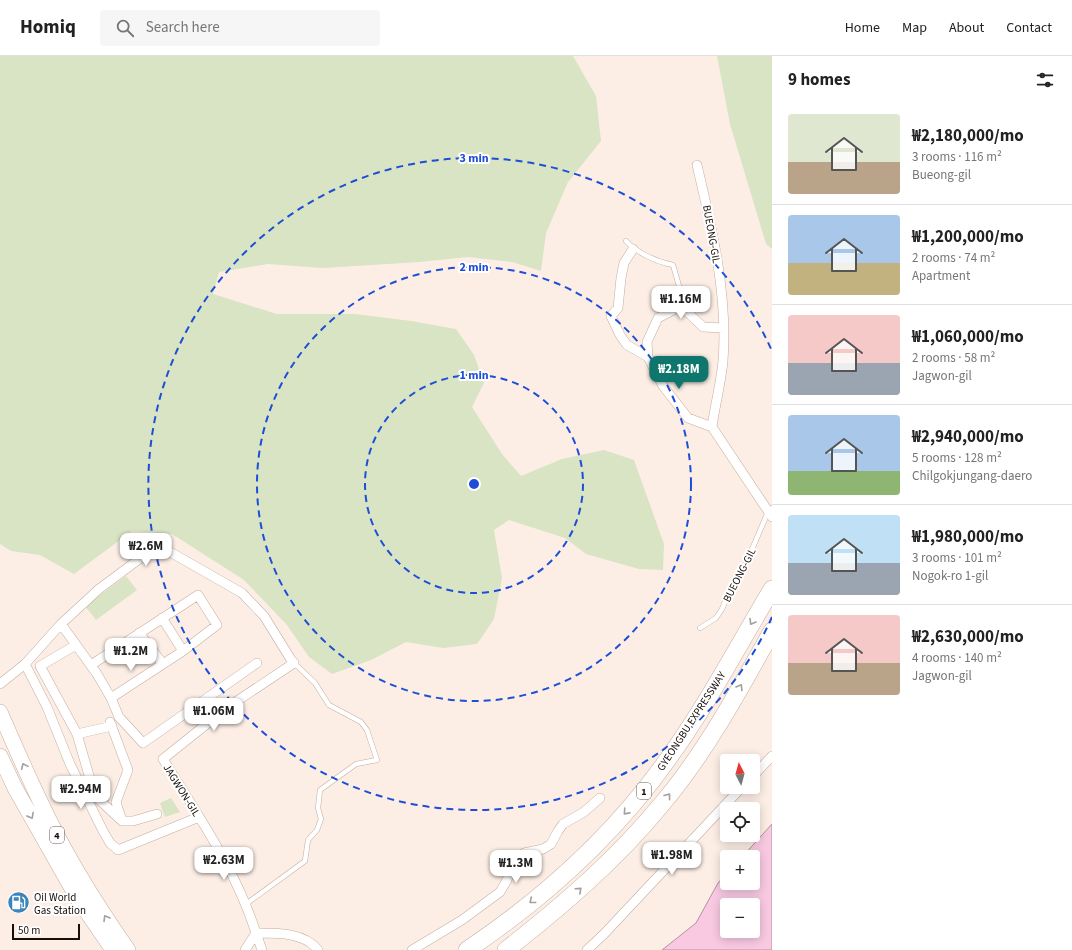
<!DOCTYPE html>
<html lang="en">
<head>
<meta charset="utf-8">
<style>
	body { margin:0; font-family:"Source Sans 3",sans-serif; background:#f6f6f6; color:#222; height:100vh; display:flex; flex-direction:column; font-size:15px; white-space:nowrap }
	* { box-sizing:border-box; margin:0 }
	p { font-size:13px; color:#767676 }
	.icon { flex:none; width:22px; height:22px; fill:none; stroke:currentColor; stroke-width:2; stroke-linecap:round; stroke-linejoin:round }
	.map { position:relative; flex:1; overflow:hidden }
	.sheet { display:flex; flex-direction:column; background:#fff; width:300px }
	.sheet>* { flex:none }
	.needle { width:26px; rotate:354deg }
	.buttons { position:absolute; left:720px; top:698px; display:grid; gap:8px }
	.buttons a { display:grid; place-items:center; width:40px; height:40px; border-radius:4px; background:#fff; box-shadow:0 2px 10px #0003; font-size:20px }
	.scale { position:absolute; left:12px; bottom:10px; width:68px; box-sizing:border-box; padding-left:4px; border:2px solid #160e09; border-top:0; font-size:11px; line-height:14px; white-space:nowrap; color:#160e09; -webkit-text-stroke:3px #fff; paint-order:stroke }
	.price { position:absolute; translate:-50% -34px; padding:0 9px; border-radius:8px; background:#fff; color:#222; font-size:13px; line-height:26px; filter:drop-shadow(0 1px 2px #0008) }
	.price::after { content:''; position:absolute; left:50%; top:24px; width:12px; height:9px; margin-left:-6px; background:inherit; clip-path:polygon(0 0,100% 0,50% 100%) }
	.price.selected { background:#0f766e; color:#fff }
	ul { padding:0; list-style:none }
	li { display:flex; align-items:center; gap:12px; height:100px; padding:0 16px }
	li+li { border-top:1px solid #e0e0e0 }
	li span { display:grid; place-items:center; flex:none; width:112px; height:80px; border-radius:4px; color:#555 }
	li>.icon { margin-inline-start:auto }
	span .icon { width:48px; height:48px; fill:#fffc; stroke-width:1 }
	li b { font-size:17px }
	h2 { display:flex; justify-content:space-between; align-items:center; height:48px; padding:0 16px; font-size:17px }
	header { display:flex; align-items:center; gap:24px; box-sizing:border-box; height:56px; padding:0 20px; background:#fff; border-bottom:1px solid #e0e0e0 }
	header strong { font-size:19px }
	nav { display:flex; gap:22px; margin-inline-start:auto; font-size:14px }
	.search { width:280px; height:36px; background:#f6f6f6; display:flex; align-items:center; gap:10px; box-sizing:border-box; padding:0 14px; border-radius:4px; color:#767676; font-size:15px }
	main { display:flex; flex:1; min-height:0 }
	.map>svg:first-child { display:block }
	.green { fill:#d8e4c3 }
	.water { fill:#f8c9e1; stroke:#b491a0; fill-rule:evenodd }
	.lines { fill:none; stroke-linecap:round; stroke-linejoin:round }
	.lane-casing { stroke:#c4ad9e; stroke-width:5.5 }
	.street-casing { stroke:#c4ad9e; stroke-width:10 }
	.primary-casing { stroke:#c4ad9e; stroke-width:16 }
	.highway-casing { stroke:#c4ad9e; stroke-width:18 }
	.lane { stroke:#fff; stroke-width:4.5 }
	.street { stroke:#fff; stroke-width:9 }
	.primary { stroke:#fff; stroke-width:15 }
	.highway { stroke:#fff; stroke-width:17 }
	.oneway { stroke:#a29f9d }
	.ring { fill:none; stroke:#1d4ed8; stroke-width:2; stroke-dasharray:7 5 }
	.labels { text-anchor:middle; stroke-width:4; stroke-linejoin:round; paint-order:stroke }
	.shield { fill:#fff; stroke:#5c5653; stroke-width:1 }
	.shield-label { font-size:10px; font-weight:bold; fill:#160e09 }
	.street-label { font-size:11px; fill:#160e09; stroke:#fff }
	.poi-label { font-size:11px; fill:#160e09; stroke:#fff; text-anchor:start }
	.centre { fill:#1d4ed8; stroke:#fff; stroke-width:2 }
	.ring-label { font-size:12px; text-anchor:middle; font-weight:bold; fill:#1d4ed8; stroke:#fff; stroke-width:4; stroke-linejoin:round; paint-order:stroke }
</style>
</head>
<body>
<header>
<strong>Homiq</strong>
<div class="search"><svg class="icon" aria-label="search" viewBox="0 0 24 24"><circle cx="10" cy="10" r="6"/><path d="M15 15l6 6"/></svg>Search here</div>
<nav><a>Home</a><a>Map</a><a>About</a><a>Contact</a></nav>
</header>
<main>
<div class="map">
<svg width="772" height="894" viewBox="0 0 772 894">
	<rect width="100%" height="100%" fill="#fdeee5"/>
	<path class="green" d="M0 0H573L596 40 601 85 568 126 546 177 541 215 512 206 468 201 419 206 323 212 268 208 219 216 213 238 277 258H355L411 265 456 273 474 299 484 327 472 351 502 398 521 420 562 403 604 394 634 404 664 488 663 514 639 513 586 498 565 482 509 464 494 474 502 522 494 563 477 588 443 592 406 586 371 604 332 618 309 601 287 569 244 524 172 478 132 475 74 518 40 499 11 495 0 488Z
		M717 0H772V193L766 188 730 68Z
		M126 520 137 534 96 564 85 550Z
		M171 742 180 756 165 761 160 747Z"/>
	<path class="water" d="M772 768V894H662L696 867 718 827 727 817V827H753V801H742ZM727 849H753V875H727Z"/>
	<g class="lines">
		<defs>
			<path id="lane" d="M626 185C637 197 657 206 673 209L683 244 684 251
				M700 572 716 562 722 553 733 527 741 519 768 456 772 452
				M246 848 305 805 308 784 317 774 321 763 318 752 320 734 356 708 377 704 367 674 361 666 329 649 315 627 294 607"/>
			<path id="street" d="M697 109C712 173 728 238 723 305 721 327 715 349 712 371
				M633 193 624 207 621 222 618 252 611 260 620 279 627 289 648 301 663 330 688 362 712 371 772 461
				M648 301 647 286 658 262 681 250 703 271 724 272
				M61 568 97 618 111 642 119 661 143 687 257 607
				M139 577 163 608 183 595
				M76 589 40 610 77 678
				M25 608 47 651 70 708 103 775 110 787 118 794 199 761
				M91 609 198 539 217 569 183 595 162 562
				M0 628 25 608 61 568 99 533 158 489 242 537 264 560 290 602 294 607 228 651 163 703C198 759 236 814 256 877L245 894
				M111 642 163 608
				M110 666 128 714 116 746 122 765
				M112 670 77 678 95 740 122 765H133L157 758
				M753 720 772 700
				M262 894 256 877C277 877 304 876 318 894
				M412 894 462 864 500 836 507 824 512 809 524 797 543 793 551 788 558 775 563 768 584 756 600 742
				M587 894 604 878 742 731"/>
			<path id="primary" d="M0 656C13 686 26 716 40 745 64 797 95 847 128 894
				M0 700 15 732 78 843 113 894"/>
			<path id="highway" d="M467 894C543 843 614 779 668 703 707 649 738 590 772 533
				M506 894C562 850 616 804 661 749 704 699 740 633 772 575"/>
		</defs>
		<use href="#lane" class="lane-casing"/>
		<use href="#street" class="street-casing"/>
		<use href="#primary" class="primary-casing"/>
		<use href="#highway" class="highway-casing"/>
		<use href="#lane" class="lane"/>
		<use href="#street" class="street"/>
		<use href="#primary" class="primary"/>
		<use href="#highway" class="highway"/>
	</g>
	<defs><path id="oneway-chevron" d="M-2-3.5L2.5 0L-2 3.5" fill="none" stroke-width="1.6" stroke-linecap="round" stroke-linejoin="round"/></defs>
	<g class="oneway">
		<use href="#oneway-chevron" transform="translate(752 566) rotate(121)"/>
		<use href="#oneway-chevron" transform="translate(740 631) rotate(-59)"/>
		<use href="#oneway-chevron" transform="translate(24 710) rotate(-114)"/>
		<use href="#oneway-chevron" transform="translate(668 740) rotate(-53)"/>
		<use href="#oneway-chevron" transform="translate(626 756) rotate(132)"/>
		<use href="#oneway-chevron" transform="translate(31 760) rotate(61)"/>
		<use href="#oneway-chevron" transform="translate(579 834) rotate(-42)"/>
		<use href="#oneway-chevron" transform="translate(532 845) rotate(141)"/>
		<use href="#oneway-chevron" transform="translate(106 862) rotate(-121)"/>
	</g>
	<g class="ring">
		<circle cx="474" cy="428" r="109"/>
		<circle cx="474" cy="428" r="217"/>
		<path d="M772 561A326 326 0 1 1 772 295"/>
	</g>
	<defs>
		<symbol id="fuel-disc" viewBox="-11 -11 22 22"><circle r="9.5" fill="#3b84b8" stroke="#fff"/><path d="M-5.5-6h7V0h2V4h1.3V-2.5L3-4.5l.8-.8L6-3V5H2.5V1h-1V6h-7ZM-4.2-4.7v3.2H.2V-4.7Z" fill="#fff"/></symbol>
	</defs>
	<g fill-rule="evenodd">
		<use href="#fuel-disc" x="6" y="834" width="25" height="25"/>
	</g>
	<g class="labels">
		<g class="shield">
			<rect x="637" y="727" width="14" height="16" rx="3"/>
			<rect x="50" y="771" width="14" height="16" rx="3"/>
		</g>
		<g class="shield-label">
			<text x="644" y="739">1</text>
			<text x="57" y="783">4</text>
		</g>
		<g class="street-label">
			<text transform="translate(712 178) rotate(80)" y="4">BUEONG-GIL</text>
			<text transform="translate(739 519) rotate(-63)" y="4">BUEONG-GIL</text>
			<text transform="translate(691 665) rotate(-57)" y="4">GYEONGBU EXPRESSWAY</text>
			<text transform="translate(182 734) rotate(58)" y="4">JAGWON-GIL</text>
		</g>
		<g class="poi-label">
			<text x="34" y="845">Oil World<tspan x="34" dy="13">Gas Station</tspan></text>
		</g>
	</g>
	<circle cx="474" cy="428" r="6" class="centre"/>
	<g class="ring-label">
		<text x="474" y="106">3 min</text>
		<text x="474" y="215">2 min</text>
		<text x="474" y="323">1 min</text>
	</g>
</svg>
<div class="buttons">
<a><svg class="needle" viewBox="-14 -14 28 28"><path d="M0-13l5 13h-10z" fill="#e53935"/><path d="M0 13l5-13h-10z" fill="#767676"/></svg></a>
<a><svg class="icon" aria-label="locate" viewBox="0 0 24 24"><circle cx="12" cy="12" r="6"/><path d="M12 2v4M12 18v4M2 12h4M18 12h4"/></svg></a>
<a>+</a>
<a>−</a>
</div>
<div class="scale">50 m</div>
<b class="price" style="left:681px;top:264px">₩1.16M</b>
<b class="price selected" style="left:679px;top:334px">₩2.18M</b>
<b class="price" style="left:146px;top:511px">₩2.6M</b>
<b class="price" style="left:131px;top:616px">₩1.2M</b>
<b class="price" style="left:214px;top:676px">₩1.06M</b>
<b class="price" style="left:81px;top:754px">₩2.94M</b>
<b class="price" style="left:672px;top:820px">₩1.98M</b>
<b class="price" style="left:224px;top:825px">₩2.63M</b>
<b class="price" style="left:516px;top:828px">₩1.3M</b>
</div>
<section class="sheet">
<h2>9 homes<svg class="icon" aria-label="filters" viewBox="0 0 24 24"><path d="M4 7h16M4 17h16"/><circle cx="9" cy="7" r="2"/><circle cx="15" cy="17" r="2"/></svg></h2>
<ul>
<li><span style="background:linear-gradient(#dfe7d0 60%,#b9a48a 0)"><svg class="icon" aria-label="home" viewBox="0 0 24 24"><path d="M3 11l9-7 9 7M6 9v11h12V9"/></svg></span><div><b>₩2,180,000/mo</b><p>3 rooms · 116 m²</p><p>Bueong-gil</p></div></li>
<li><span style="background:linear-gradient(#a9c7e8 60%,#c2b280 0)"><svg class="icon" aria-label="home" viewBox="0 0 24 24"><path d="M3 11l9-7 9 7M6 9v11h12V9"/></svg></span><div><b>₩1,200,000/mo</b><p>2 rooms · 74 m²</p><p>Apartment</p></div></li>
<li><span style="background:linear-gradient(#f6c9c9 60%,#9aa5b1 0)"><svg class="icon" aria-label="home" viewBox="0 0 24 24"><path d="M3 11l9-7 9 7M6 9v11h12V9"/></svg></span><div><b>₩1,060,000/mo</b><p>2 rooms · 58 m²</p><p>Jagwon-gil</p></div></li>
<li><span style="background:linear-gradient(#a9c7e8 70%,#8fb573 0)"><svg class="icon" aria-label="home" viewBox="0 0 24 24"><path d="M3 11l9-7 9 7M6 9v11h12V9"/></svg></span><div><b>₩2,940,000/mo</b><p>5 rooms · 128 m²</p><p>Chilgokjungang-daero</p></div></li>
<li><span style="background:linear-gradient(#bfe0f5 60%,#9aa5b1 0)"><svg class="icon" aria-label="home" viewBox="0 0 24 24"><path d="M3 11l9-7 9 7M6 9v11h12V9"/></svg></span><div><b>₩1,980,000/mo</b><p>3 rooms · 101 m²</p><p>Nogok-ro 1-gil</p></div></li>
<li><span style="background:linear-gradient(#f6c9c9 60%,#b9a48a 0)"><svg class="icon" aria-label="home" viewBox="0 0 24 24"><path d="M3 11l9-7 9 7M6 9v11h12V9"/></svg></span><div><b>₩2,630,000/mo</b><p>4 rooms · 140 m²</p><p>Jagwon-gil</p></div></li>
</ul>
</section>
</main>
</body>
</html>
